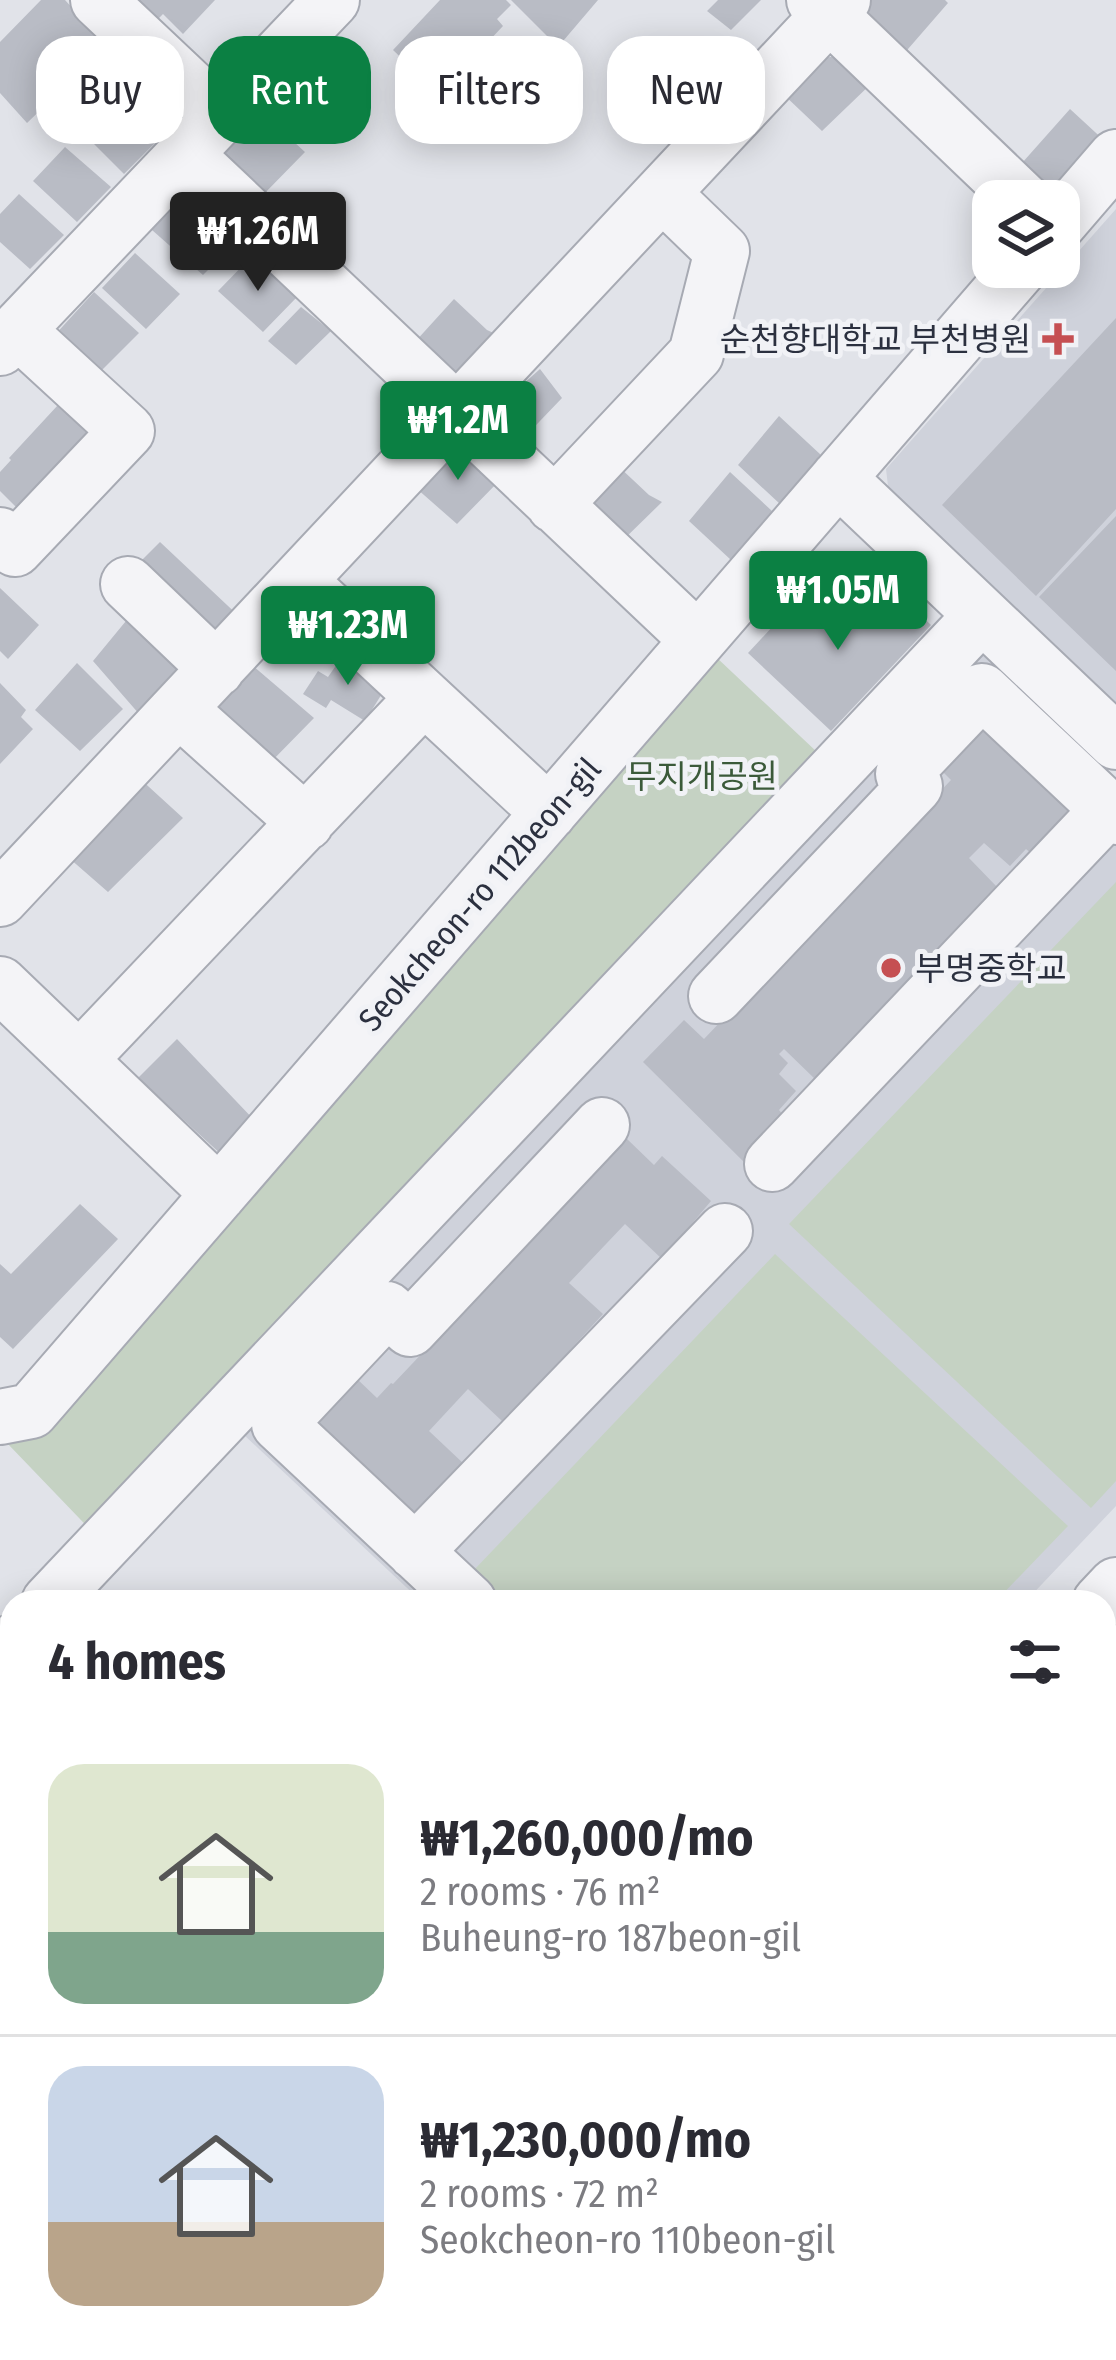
<!DOCTYPE html>
<html lang="en">
<head>
<meta charset="utf-8">
<style>
	body { margin:0; font-family:"Fira Sans Condensed","Noto Sans KR",sans-serif; background:#f7f7f7; color:#2b2b33; height:100vh; display:flex; flex-direction:column; font-size:45px; white-space:nowrap }
	* { box-sizing:border-box; margin:0 }
	p { font-size:39px; color:#7c7c81 }
	.icon { flex:none; width:66px; height:66px; fill:none; stroke:currentColor; stroke-width:2; stroke-linecap:round; stroke-linejoin:round }
	.map { position:relative; flex:1; overflow:hidden }
	.panel { position:absolute; left:0px; top:1590px; width:1116px; height:771px; display:flex; flex-direction:column; background:#fff; border-radius:36px 36px 0 0; box-shadow:0 6px 30px #0003 }
	.panel>* { flex:none }
	.hud { position:absolute; left:36px; top:36px; width:1044px; height:108px; display:flex; gap:24px }
	.controls { position:absolute; left:972px; top:180px; display:grid; gap:24px }
	.controls a { display:grid; place-items:center; width:108px; height:108px; border-radius:24px; background:#fff; box-shadow:0 6px 30px #0003; font-size:60px }
	.price { position:absolute; translate:-50% -102px; padding:0 27px; border-radius:12px; background:#0b8043; color:#fff; font-size:39px; line-height:78px; filter:drop-shadow(0 3px 6px #0008) }
	.price::after { content:''; position:absolute; left:50%; top:72px; width:36px; height:27px; margin-left:-18px; background:inherit; clip-path:polygon(0 0,100% 0,50% 100%) }
	.price.selected { background:#222; color:#fff }
	ul { padding:0; list-style:none }
	li { display:flex; align-items:center; gap:36px; height:300px; padding:0 48px }
	li+li { border-top:3px solid #e1e1e2 }
	li span { display:grid; place-items:center; flex:none; width:336px; height:240px; border-radius:36px; color:#555 }
	li>.icon { margin-inline-start:auto }
	span .icon { width:144px; height:144px; fill:#fffc; stroke-width:1 }
	li b { font-size:51px }
	h2 { display:flex; justify-content:space-between; align-items:center; height:144px; padding:0 48px; font-size:51px }
	.pill { padding:0 42px; border-radius:36px; background:#fff; box-shadow:0 6px 30px #0003; font-size:42px; line-height:108px }
	.pill.selected { background:#0b8043; color:#fff }
	.map>svg:first-child { display:block }
	.built { fill:#cfd2db }
	.green { fill:#c5d2c3 }
	.building { fill:#b9bcc5 }
	.lines { fill:none; stroke-linecap:round; stroke-linejoin:round }
	.minor-casing { stroke:#a7aab3; stroke-width:58 }
	.path { stroke:#c0c1c7; stroke-width:6; stroke-dasharray:9 9; stroke-linecap:butt }
	.minor { stroke:#f4f4f7; stroke-width:54 }
	.poi-dot { fill:#c54f52; stroke:#f1f2f6; stroke-width:4.5 }
	.labels { text-anchor:middle; stroke-width:10; stroke-linejoin:round; paint-order:stroke }
	.poi-label { font-size:33px; fill:#2b303f; stroke:#f1f2f6; text-anchor:end }
	.park-label { font-size:33px; fill:#3b5a39; stroke:#f1f2f6 }
	.street-label { font-size:33px; fill:#2b303f; stroke:#f1f2f6 }
</style>
</head>
<body>
<div class="map">
<svg width="1116" height="2360" viewBox="0 0 1116 2360">
	<rect width="100%" height="100%" fill="#e1e3e9"/>
	<path class="built" d="M1116 209V719L890 503 886 469Z
		M982 652 1116 779V1506L1025 1602H422L243 1434Z"/>
	<path class="green" d="M698 640 835 769 104 1544 7 1443Z
		M1116 882V1481L1091 1508 789 1224Z
		M775 1254 1068 1526 995 1602H508L474 1570Z
		M1116 1705V2360H496L507 2349H1104V1718Z"/>
	<path class="building" d="M41 0H65L107 46 27 123 0 93V42Z
		M122 0H215L183 34 163 14 151 26Z
		M440 0H506L511 5 497 19 503 26 439 94 393 50Z
		M511 0H598L558 47Z
		M718 0H761L731 30 707 11Z
		M864 0H945L948 3 895 64 854 24Z
		M848 55 874 81 822 131 781 92 813 59Z
		M139 73 184 114 124 174 82 132Z
		M1070 109 1108 144 1060 200 1014 172Z
		M260 111 305 152 262 196 219 156Z
		M65 147 111 187 77 222 33 181Z
		M188 193 238 240 203 275 152 230Z
		M19 194 64 235 30 269 0 242V214Z
		M135 253 180 294 146 329 102 288Z
		M252 256 297 297 263 332 218 291Z
		M94 292 139 333 96 376 53 337Z
		M454 299 487 330 500 336 456 380 414 343Z
		M301 307 331 331 296 365 268 341Z
		M1116 318V509L1036 596 942 505Z
		M540 369 562 398 517 445 486 417Z
		M58 405 93 437 22 513 0 491V472L11 460 9 458Z
		M779 416 821 455 780 504 738 465Z
		M447 450 475 452 500 480 457 524 416 488Z
		M616 464 649 495 662 502 618 545 575 508Z
		M730 472 772 511 731 560 689 521Z
		M1116 516V671L1039 597Z
		M160 542 244 621 221 641 132 570Z
		M876 572 931 625 831 731 748 653 800 597 826 622H857L861 626 880 604Z
		M0 588 39 625 8 659 0 651Z
		M135 610 190 671 140 715 93 661Z
		M344 654 388 684 365 721 331 700 326 708 303 694 318 671 328 677Z
		M77 663 123 709 80 751 35 710Z
		M253 666 314 718 266 767 204 709Z
		M0 683 26 710 21 717 33 729 0 764Z
		M971 715 1081 819 1035 857 1026 849 1010 866 984 843 969 858 998 888 973 922 948 939 951 941 868 1029 865 1026 848 1054 816 1080 784 1049 779 1054 788 1063 779 1074 796 1091 779 1110 784 1116 749 1167 643 1062 684 1020 704 1039 951 780 931 760Z
		M137 776 183 818 108 892 61 851Z
		M177 1039 257 1123 224 1157 138 1078Z
		M626 1138 654 1165 662 1156 711 1201 662 1259 625 1224 569 1283 603 1314 570 1350 580 1360 547 1396 536 1386 502 1421 468 1389 429 1431 464 1464 412 1518 304 1427 355 1377 377 1398 391 1383 393 1384Z
		M80 1204 118 1239 13 1349 0 1337V1264L11 1274Z
		M12 1771V1860L0 1873V1784Z
		M189 2349H263L268 2354 262 2360H179Z"/>
	<g class="lines">
		<defs>
			<path id="minor" d="M98 0 221 116
				M814 0 1024 201
				M185 154 698 640
				M1059 223 1116 157
				M0 348 332 0
				M838 478 1116 742
				M554 505 696 354 722 251 662 193
				M0 535 15 549 127 431 17 330
				M299 581 549 813
				M128 584 217 669
				M179 709 306 823
				M0 899 843 0
				M0 984 219 1194
				M716 996 915 786 903 774 982 691 1116 817
				M79 1060 424 697
				M772 1164 1108 810
				M0 1417 31 1411 1021 267
				M415 1552 725 1231
				M49 1602 982 615
				M469 1602 279 1424 387 1309 410 1329 602 1125
				M1100 1602 1116 1585
				M0 1654 12 1642
				M383 2360 393 2349"/>
		</defs>
		<use href="#minor" class="minor-casing"/>
		<path class="path" d="M1104 1718 1116 1705
			M1104 1798 1116 1809
			M1104 1832 1116 1829
			M1104 2039 1116 2002
			M1104 2318 1116 2316
			M823 2349 834 2360
			M929 2349 941 2360
			M1086 2349 1087 2360
			M496 2360 507 2349
			M593 2360 595 2349
			M966 2360 974 2349"/>
		<use href="#minor" class="minor"/>
	</g>
	<g class="poi-dot">
		<path d="M1052 321h12v12h12v12h-12v12h-12v-12h-12v-12h12z"/>
		<circle cx="891" cy="968" r="12"/>
	</g>
	<g class="labels">
		<g class="poi-label">
			<text x="1031" y="351">순천향대학교 부천병원</text>
			<text x="915" y="980" text-anchor="start">부명중학교</text>
		</g>
		<g class="park-label">
			<text x="702" y="788">무지개공원</text>
		</g>
		<g class="street-label">
			<text transform="translate(479 894) rotate(-49)" y="12">Seokcheon-ro 112beon-gil</text>
		</g>
	</g>
</svg>
<div class="controls">
<a><svg class="icon" aria-label="layers" viewBox="0 0 24 24"><path d="M12 4l9 5-9 5-9-5zM3 14l9 5 9-5"/></svg></a>
</div>
<b class="price selected" style="left:258px;top:294px">₩1.26M</b>
<b class="price" style="left:458px;top:483px">₩1.2M</b>
<b class="price" style="left:838px;top:653px">₩1.05M</b>
<b class="price" style="left:348px;top:688px">₩1.23M</b>
<div class="hud">
<a class="pill">Buy</a>
<a class="pill selected">Rent</a>
<a class="pill">Filters</a>
<a class="pill">New</a>
</div>
<section class="panel">
<h2>4 homes<svg class="icon" aria-label="filters" viewBox="0 0 24 24"><path d="M4 7h16M4 17h16"/><circle cx="9" cy="7" r="2"/><circle cx="15" cy="17" r="2"/></svg></h2>
<ul>
<li><span style="background:linear-gradient(#dfe7d0 70%,#7fa58c 0)"><svg class="icon" aria-label="home" viewBox="0 0 24 24"><path d="M3 11l9-7 9 7M6 9v11h12V9"/></svg></span><div><b>₩1,260,000/mo</b><p>2 rooms · 76 m²</p><p>Buheung-ro 187beon-gil</p></div></li>
<li><span style="background:linear-gradient(#c9d6e8 65%,#b9a48a 0)"><svg class="icon" aria-label="home" viewBox="0 0 24 24"><path d="M3 11l9-7 9 7M6 9v11h12V9"/></svg></span><div><b>₩1,230,000/mo</b><p>2 rooms · 72 m²</p><p>Seokcheon-ro 110beon-gil</p></div></li>
</ul>
</section>
</div>
</body>
</html>
